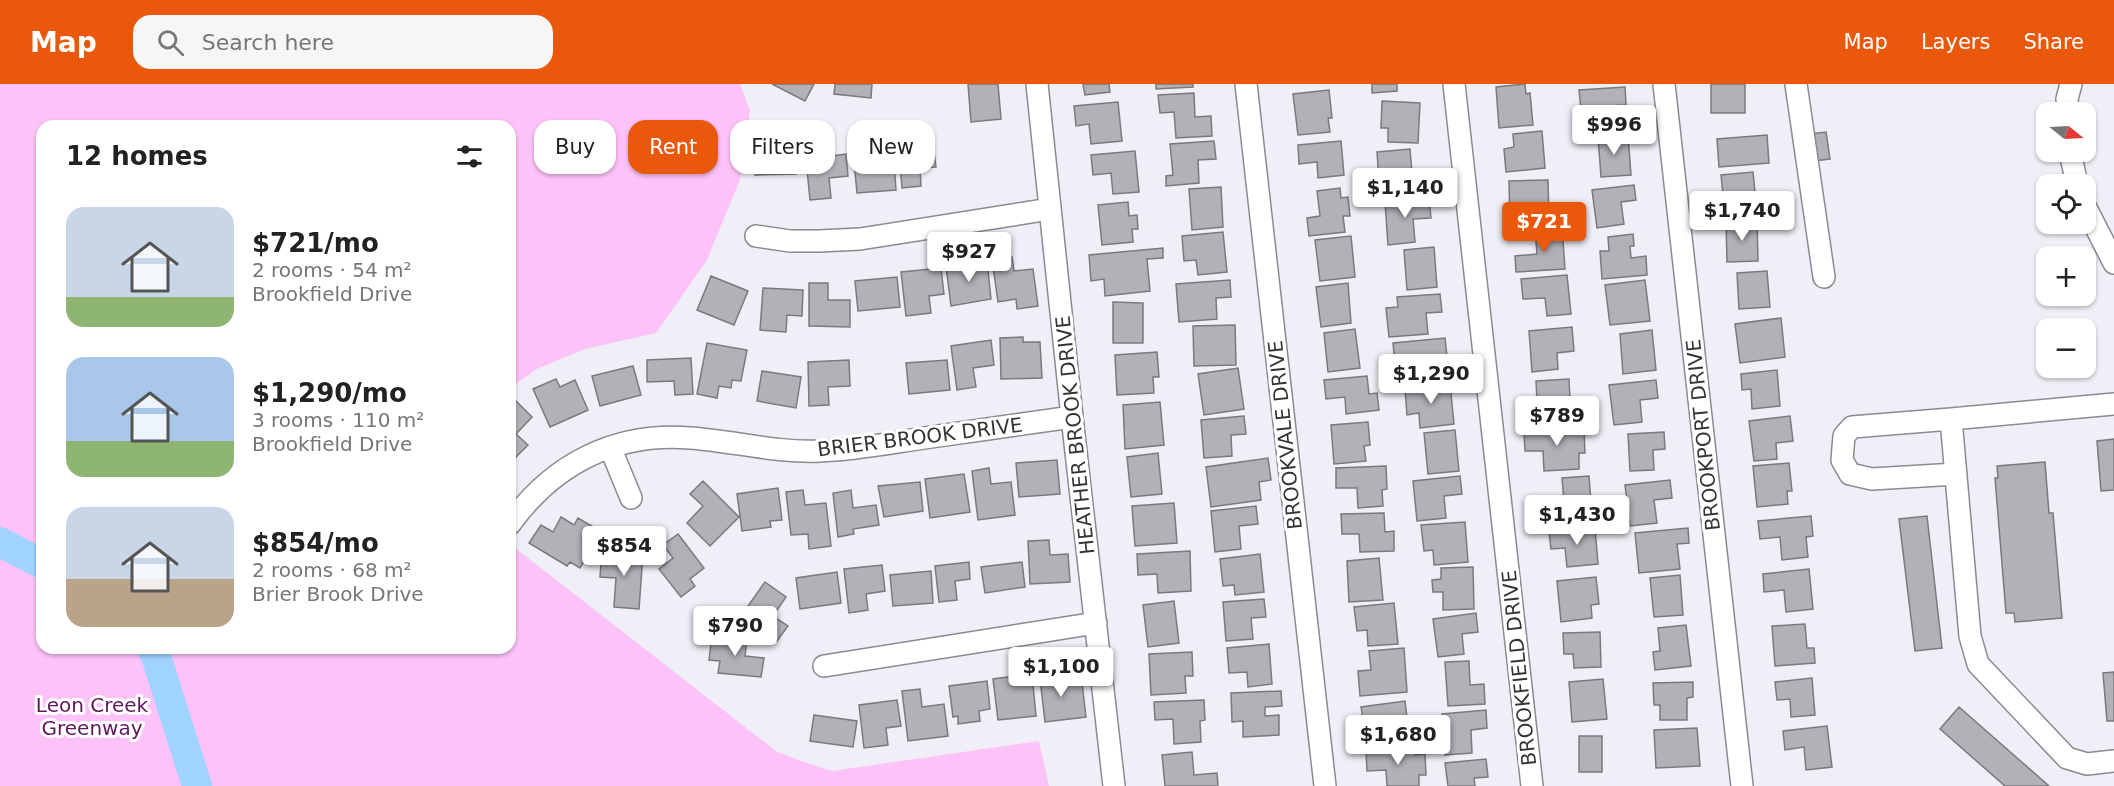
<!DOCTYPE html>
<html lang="en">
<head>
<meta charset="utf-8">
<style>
	body { margin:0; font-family:"DejaVu Sans",sans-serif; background:#f6f6f6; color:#222; height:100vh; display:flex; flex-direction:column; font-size:22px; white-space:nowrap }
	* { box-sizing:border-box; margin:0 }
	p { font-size:20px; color:#767676 }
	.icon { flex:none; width:33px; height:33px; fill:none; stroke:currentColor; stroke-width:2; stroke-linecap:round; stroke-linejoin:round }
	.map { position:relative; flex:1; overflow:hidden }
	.drawer { position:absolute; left:36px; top:36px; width:480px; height:534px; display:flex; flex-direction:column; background:#fff; border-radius:18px; box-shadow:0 2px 4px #0004 }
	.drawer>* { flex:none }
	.top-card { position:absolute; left:534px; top:36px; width:570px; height:54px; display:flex; gap:12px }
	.needle { width:39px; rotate:108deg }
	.fabs { position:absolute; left:2036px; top:18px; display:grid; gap:12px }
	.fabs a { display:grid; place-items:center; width:60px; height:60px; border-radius:12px; background:#fff; box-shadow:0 2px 4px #0004; font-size:30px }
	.price { position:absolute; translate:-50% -51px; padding:0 14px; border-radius:6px; background:#fff; color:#222; font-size:20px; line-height:39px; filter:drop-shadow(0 2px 3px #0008) }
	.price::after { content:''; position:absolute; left:50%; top:36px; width:18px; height:14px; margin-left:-9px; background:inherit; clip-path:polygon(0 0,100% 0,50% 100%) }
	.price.current { background:#ea580c; color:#fff }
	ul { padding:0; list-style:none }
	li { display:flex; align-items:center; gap:18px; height:150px; padding:0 30px }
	li span { display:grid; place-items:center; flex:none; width:168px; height:120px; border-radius:18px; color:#555 }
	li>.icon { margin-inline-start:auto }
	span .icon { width:72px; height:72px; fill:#fffc; stroke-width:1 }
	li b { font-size:26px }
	h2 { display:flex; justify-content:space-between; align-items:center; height:72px; padding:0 30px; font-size:26px }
	.chip { padding:0 21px; border-radius:18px; background:#fff; box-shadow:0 2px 4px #0004; font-size:21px; line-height:54px }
	.chip.current { background:#ea580c; color:#fff }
	header { display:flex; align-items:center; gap:36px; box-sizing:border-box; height:84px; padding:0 30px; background:#ea580c; color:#fff }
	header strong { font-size:28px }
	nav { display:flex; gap:33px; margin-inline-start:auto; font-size:21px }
	.search { width:420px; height:54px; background:#f6f6f6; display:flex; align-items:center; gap:15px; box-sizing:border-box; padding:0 21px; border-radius:18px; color:#767676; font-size:22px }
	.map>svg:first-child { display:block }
	.green { fill:#fdc2f7 }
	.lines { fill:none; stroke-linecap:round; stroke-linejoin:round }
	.river { stroke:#a0d3ff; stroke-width:30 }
	.building { fill:#b3b0b7; stroke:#7b787e; stroke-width:1.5 }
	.minor-casing { stroke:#8a8a91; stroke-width:24 }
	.minor { stroke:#fff; stroke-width:21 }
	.labels { text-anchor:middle; stroke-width:6; stroke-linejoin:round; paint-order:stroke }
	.street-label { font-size:20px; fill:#343437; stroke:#fff }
	.park-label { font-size:20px; fill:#5f185c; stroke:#fff }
</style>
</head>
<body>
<header>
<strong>Map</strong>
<div class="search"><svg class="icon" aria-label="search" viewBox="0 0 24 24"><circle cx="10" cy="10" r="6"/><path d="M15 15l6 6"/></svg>Search here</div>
<nav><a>Map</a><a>Layers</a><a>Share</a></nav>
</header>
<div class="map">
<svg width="2114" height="702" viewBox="0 0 2114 702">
	<rect width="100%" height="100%" fill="#f0eff7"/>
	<path class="green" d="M0 0H740L750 27 741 93 707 176 656 249 585 265 537 285 510 304V42H42V564H510V460L776 667 804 678 832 687 1039 657 1049 702H0Z"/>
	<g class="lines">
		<path class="river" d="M0 458 42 480
			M151 564 155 569 197 702"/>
	</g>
	<path class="building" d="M772 0H814L805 17Z
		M835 0H872L871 14 834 10Z
		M968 0H998L1001 35 971 38Z
		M1083 0H1109L1110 8 1085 11Z
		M1156 0H1193V3L1156 5Z
		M1372 0H1397V7L1372 9Z
		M1525 0 1526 10 1530 9 1533 41 1499 44 1496 3Z
		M1711 0H1745V29H1711Z
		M1625 3 1626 21 1609 22 1611 45 1583 47 1579 6Z
		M1329 6 1332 34H1328L1330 48 1298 51 1293 10Z
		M1194 9 1195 33 1211 32 1212 52 1176 54 1174 28 1160 29 1158 11Z
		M1382 17 1420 19 1418 59 1388 58V44H1381Z
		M1118 18 1122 57 1091 60 1089 40 1076 42 1074 22Z
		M1542 47 1545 84 1506 88 1504 65 1514 63 1513 50Z
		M1826 48 1830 75 1814 77 1810 50Z
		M1628 51 1631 91 1601 93 1598 53Z
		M1767 51 1769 79 1719 83 1717 55Z
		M932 52 936 83 920 84 921 102 902 104 898 55Z
		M1214 57 1216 75 1198 76 1199 99 1166 102V92L1173 91 1170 60Z
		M1341 57 1344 91 1318 94 1317 78 1299 80 1298 61Z
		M795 59 796 90 755 91 754 61Z
		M893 64 896 106 857 109 853 68Z
		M1410 65 1412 90 1427 89 1428 107 1380 111 1377 68Z
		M1135 67 1139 108 1113 110 1111 89 1093 91 1091 71Z
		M846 70 848 92 829 94 831 114 810 116 806 75Z
		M1753 88 1757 128 1725 131 1721 91Z
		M1548 96 1549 137 1510 138 1509 97Z
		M1634 101 1636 116 1621 118 1624 140 1597 144 1592 106Z
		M1221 103 1223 143 1192 146 1189 105Z
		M1340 104 1341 114 1348 113 1350 132H1343L1345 148 1309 152 1307 134 1320 132 1317 107Z
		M1429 115 1431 134 1413 135 1415 158 1388 161 1385 118Z
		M1128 118 1129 132 1137 131 1138 145H1132L1133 158 1102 161 1098 121Z
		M1757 137 1758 177 1727 178 1726 138Z
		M1562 144 1565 185 1516 188 1515 172 1537 170 1535 145Z
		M1223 148 1227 188 1198 191 1196 176 1184 177 1182 152Z
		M1633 150 1634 162H1630L1631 174 1646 172 1647 191 1602 195 1600 167H1609L1608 153Z
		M1351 152 1355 193 1320 197 1315 156Z
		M1434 163 1437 203 1407 206 1404 166Z
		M1163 164V174L1147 175 1150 207 1105 212 1104 195 1091 197 1089 171Z
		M1012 173 1014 187 1033 185 1038 222 1017 225 1016 215 998 218 992 175Z
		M987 177 991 215 951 222 946 182Z
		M941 184 944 210 929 212 931 229 906 232 901 188Z
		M1767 187 1770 223 1739 225 1737 189Z
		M1567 191 1571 230 1547 232 1545 214 1523 215 1521 195Z
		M711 192 748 207 734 241 697 226Z
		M897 193 900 223 858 227 855 197Z
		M1230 196 1231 213 1216 214 1217 235 1179 238 1176 200Z
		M1645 196 1650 237 1610 241 1605 201Z
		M809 199H828V216H850V243L809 242Z
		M1348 199 1351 239 1321 243 1316 203Z
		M763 204 803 206 802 232 787 231 786 248 760 246Z
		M1440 210 1442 228 1426 229 1428 250 1389 253 1386 224 1398 223 1397 213Z
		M1113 218 1143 219V259H1113Z
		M1781 234 1785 273 1740 279 1735 240Z
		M1235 241 1236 281 1194 282 1193 242Z
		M1572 243 1574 267 1557 269 1558 285 1532 288 1529 247Z
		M1355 245 1360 284 1328 288 1324 249Z
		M1652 246 1656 286 1623 290 1620 250Z
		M1023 253V258H1040L1042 294 1001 295 1000 254Z
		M1445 254 1447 273 1429 274 1431 297 1405 299 1403 280H1395L1393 259Z
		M991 256 994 281 973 284 976 303 957 306 951 262Z
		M707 259 747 266 741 297 732 296 731 304 719 302 717 314 697 310Z
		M1157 268 1159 293H1153L1154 309 1117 311 1115 271Z
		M691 274 693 310 675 311 674 297 647 298V276Z
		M849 276 850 302 828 303 829 321 809 322 808 278Z
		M947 276 950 306 909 310 906 279Z
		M633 282 641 311 600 322 592 292Z
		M1238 284 1244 325 1204 331 1198 290Z
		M1777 286 1780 322 1752 325 1751 305 1742 306 1741 290Z
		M762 287 801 293 796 324 757 317Z
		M1367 292 1369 310 1377 309 1379 326 1346 330 1345 313 1326 315 1324 296Z
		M556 295 560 303 575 296 588 326 550 343 533 305Z
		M1569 295 1571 336 1538 338 1536 297Z
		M1656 296 1658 314 1640 316 1642 338 1614 341 1609 301Z
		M1450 300 1454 340 1420 344 1419 329 1407 331 1405 305Z
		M510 311 532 333 516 350 528 361 514 375 510 371Z
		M1160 318 1164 361 1125 365 1123 321Z
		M1244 332 1246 350 1231 351 1232 372 1204 374 1201 336Z
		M1790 332 1793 357 1776 359 1777 375 1754 377 1749 337Z
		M1368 338 1370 361 1364 362 1366 377 1334 380 1331 341Z
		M1584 345 1585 369H1579V385L1544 387 1543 367H1525L1524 347Z
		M1455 346 1459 387 1428 390 1424 349Z
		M1664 348 1665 365 1653 366 1654 386 1630 387 1628 350Z
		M2114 355V406L2101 407 2097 357Z
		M1158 369 1162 410 1131 413 1127 373Z
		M1268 374 1271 396 1259 398 1261 416 1211 423 1206 383Z
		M1057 376 1060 410 1019 413 1016 379Z
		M2045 378 2049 429H2053L2062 534 2015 538 2014 529H2006L1995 394H1998L1997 382Z
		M1789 379 1792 407H1787L1788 420 1757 423 1753 382Z
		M1386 382 1387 405 1382 406 1383 422 1358 424 1357 404H1336V384Z
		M989 384 991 400 1011 398 1015 431 978 436 972 387Z
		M964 390 970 428 930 434 925 395Z
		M1460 392 1462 410 1444 412 1446 434 1417 437 1413 397Z
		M1589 392 1592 432 1548 436 1547 418 1564 417 1562 394Z
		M1670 396 1672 414 1654 416 1657 439 1630 442 1625 401Z
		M703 397 739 433 710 462 687 439 703 422 690 410Z
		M920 398 923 427 884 433 878 402Z
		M778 404 782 436 770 437 771 443 742 447 737 410Z
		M803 406 805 421 826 419 831 462 809 465 808 450 791 451 786 408Z
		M851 406 853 424 876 421 879 441 853 445 854 450 838 453 833 409Z
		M1174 419 1177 459 1135 462 1132 422Z
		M1256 422 1258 440 1239 442 1241 465 1215 468 1211 427Z
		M1384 429 1385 448 1394 447V467L1360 468 1359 450H1342L1341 430Z
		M1811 432 1813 452 1806 453 1808 473 1782 476 1780 453 1760 455 1758 437Z
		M1927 432 1942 564 1915 567 1899 435Z
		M561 433 574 441 578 434 602 448 580 484 570 478 567 482 529 459 541 441 553 448Z
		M1465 438 1468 478 1434 481 1433 466 1424 467 1421 441Z
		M1595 443 1598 480 1567 483 1565 464 1551 465 1549 448Z
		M1688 444 1689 459 1677 460 1680 485 1639 489 1635 449Z
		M678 450 704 484 690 495 695 502 681 513 659 485 673 474 663 461Z
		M1049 456 1050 471 1068 470 1070 498 1030 500 1028 457Z
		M602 467 643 470 639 525 614 523 616 494 600 493Z
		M1190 467 1191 507 1158 509 1157 490 1138 491 1137 470Z
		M1260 470 1264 508 1235 511 1234 501 1223 502 1220 475Z
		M1379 474 1383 516 1349 518 1347 477Z
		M969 478 970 495 955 497 957 516 939 518 935 482Z
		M1022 478 1025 503 985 509 981 483Z
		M882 481 885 507 866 510 868 526 849 529 844 485Z
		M1473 483 1474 525 1443 526V508H1433L1432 496 1441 495V484Z
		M1809 485 1813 525 1786 528 1784 506 1764 508 1763 490Z
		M931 487 933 519 893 522 890 491Z
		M837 488 841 519 800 525 796 494Z
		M1680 491 1683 531 1654 533 1650 494Z
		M1596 493 1599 520 1591 521 1592 534 1561 538 1557 497Z
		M765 498 786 513 773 532 788 542 777 557 741 532Z
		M1264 515 1266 533 1251 534 1253 555 1226 557 1223 518Z
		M1174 517 1179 559 1148 563 1143 521Z
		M1394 519 1398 560 1368 562 1367 546 1357 547 1354 523Z
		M1476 529 1478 548 1462 550 1464 570 1438 573 1433 535Z
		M1805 540 1807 564H1814L1815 579 1775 582 1772 542Z
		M1686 541 1691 582 1655 586 1653 568 1660 567 1658 544Z
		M1600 548 1601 583 1574 584 1573 570H1564L1563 549Z
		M712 551 747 554 745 572 764 574 761 593 718 589 720 577 709 576Z
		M1269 560 1272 600 1248 603 1247 588 1229 589 1227 564Z
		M1404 564 1407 608 1360 612 1358 587 1371 586 1369 567Z
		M1192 568 1193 592H1185L1186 609 1151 611 1149 570Z
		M1469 577 1470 601 1484 600 1485 620 1448 622 1445 578Z
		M1057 584 1059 602 1082 599 1086 633 1045 638 1039 586Z
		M2114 588V637H2107L2103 589Z
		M1032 590 1036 632 998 636 993 595Z
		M1812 594 1815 631 1791 633 1790 615 1777 616 1775 598Z
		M1603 595 1607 635 1572 638 1569 598Z
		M987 597 990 625 979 627 980 637 958 640V632L953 633 949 602Z
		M1693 598V613L1687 614V636H1660V621H1654L1653 599Z
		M920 605 922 623 944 620 948 652 908 657 902 607Z
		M1281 607 1282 622 1265 623V632L1279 631V651L1243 653V637L1232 638 1231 609Z
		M897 616 901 642 886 644 888 661 864 664 859 621Z
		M1204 616 1205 636 1200 637 1201 658 1174 660 1173 635 1155 636 1154 618Z
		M1405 617 1408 642H1414L1416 655 1381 659 1379 640 1364 642 1361 623Z
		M1959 623 2049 702H2005L1940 645Z
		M1486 626 1487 644 1471 646 1472 669 1445 671 1442 630Z
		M814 631 857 637 853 663 810 657Z
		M1827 642 1832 683 1806 686 1804 663 1785 666 1783 647Z
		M1697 644 1700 682 1656 684 1654 646Z
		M1579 652H1602V688H1579Z
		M1415 664V671L1425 670 1426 691H1419V702H1387L1386 686 1367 687 1366 667Z
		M1192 668 1194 691 1217 689 1218 702H1165L1162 671Z
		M1486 675 1488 693 1474 694 1475 702H1448L1445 679Z"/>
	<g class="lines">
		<defs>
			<path id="minor" d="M1037 0 1072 333 1114 702
				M1246 0 1325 702
				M1454 0 1532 702
				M1664 0 1742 702
				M1796 0 1824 193
				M2068 28 2067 15 2071 0
				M2070 68 2077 100
				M2085 122 2114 179
				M756 152 790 157H819L860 155 1050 125
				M2114 320 1951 335 1970 552 1978 580 2067 674 2087 680 2114 677
				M1951 335 1852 343 1844 352 1842 376 1850 390 1872 395 1956 390
				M610 363 631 414
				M510 440C553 380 615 348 690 354 733 357 776 369 820 367 855 366 890 359 924 354 973 347 1023 340 1072 333
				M824 582 1096 539"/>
		</defs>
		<use href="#minor" class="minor-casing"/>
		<use href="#minor" class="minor"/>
	</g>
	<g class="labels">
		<g class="street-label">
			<text transform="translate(1075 351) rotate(-96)" y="7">HEATHER BROOK DRIVE</text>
			<text transform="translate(1285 351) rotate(-96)" y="7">BROOKVALE DRIVE</text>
			<text transform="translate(1703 351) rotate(-96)" y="7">BROOKPORT DRIVE</text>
			<text transform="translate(920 353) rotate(-7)" y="7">BRIER BROOK DRIVE</text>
			<text transform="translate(1519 584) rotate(-96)" y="7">BROOKFIELD DRIVE</text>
		</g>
		<g class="park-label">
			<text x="92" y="628">Leon Creek<tspan x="92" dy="23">Greenway</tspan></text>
		</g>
	</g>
</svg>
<div class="fabs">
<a><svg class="needle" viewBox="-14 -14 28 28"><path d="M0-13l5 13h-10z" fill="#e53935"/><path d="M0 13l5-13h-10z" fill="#767676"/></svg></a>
<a><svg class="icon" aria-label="locate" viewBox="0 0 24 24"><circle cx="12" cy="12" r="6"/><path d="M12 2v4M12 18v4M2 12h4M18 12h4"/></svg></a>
<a>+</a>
<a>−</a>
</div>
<b class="price" style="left:1614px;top:72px">$996</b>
<b class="price" style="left:1405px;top:135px">$1,140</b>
<b class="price" style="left:1742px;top:158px">$1,740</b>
<b class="price current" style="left:1544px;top:169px">$721</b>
<b class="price" style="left:969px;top:199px">$927</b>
<b class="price" style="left:1431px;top:321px">$1,290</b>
<b class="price" style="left:1557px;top:363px">$789</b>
<b class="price" style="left:1577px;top:462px">$1,430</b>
<b class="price" style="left:624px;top:493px">$854</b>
<b class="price" style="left:735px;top:573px">$790</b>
<b class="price" style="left:1061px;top:614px">$1,100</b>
<b class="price" style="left:1398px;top:682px">$1,680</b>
<div class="top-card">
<a class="chip">Buy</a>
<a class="chip current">Rent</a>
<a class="chip">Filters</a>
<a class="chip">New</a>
</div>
<section class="drawer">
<h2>12 homes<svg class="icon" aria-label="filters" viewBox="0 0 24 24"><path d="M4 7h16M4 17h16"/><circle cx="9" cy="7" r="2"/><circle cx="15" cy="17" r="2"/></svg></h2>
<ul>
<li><span style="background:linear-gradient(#c9d6e8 75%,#8fb573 0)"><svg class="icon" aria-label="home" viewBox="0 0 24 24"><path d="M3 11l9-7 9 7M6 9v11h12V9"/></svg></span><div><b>$721/mo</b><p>2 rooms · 54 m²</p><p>Brookfield Drive</p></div></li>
<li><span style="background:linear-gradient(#a9c7e8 70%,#8fb573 0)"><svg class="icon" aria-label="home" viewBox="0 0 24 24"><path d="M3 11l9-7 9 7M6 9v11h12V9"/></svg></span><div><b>$1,290/mo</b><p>3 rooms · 110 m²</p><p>Brookfield Drive</p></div></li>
<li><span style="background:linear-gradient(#c9d6e8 60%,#b9a48a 0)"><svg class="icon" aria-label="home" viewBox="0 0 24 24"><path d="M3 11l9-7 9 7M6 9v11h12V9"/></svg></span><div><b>$854/mo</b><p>2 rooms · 68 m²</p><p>Brier Brook Drive</p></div></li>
</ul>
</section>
</div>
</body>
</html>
